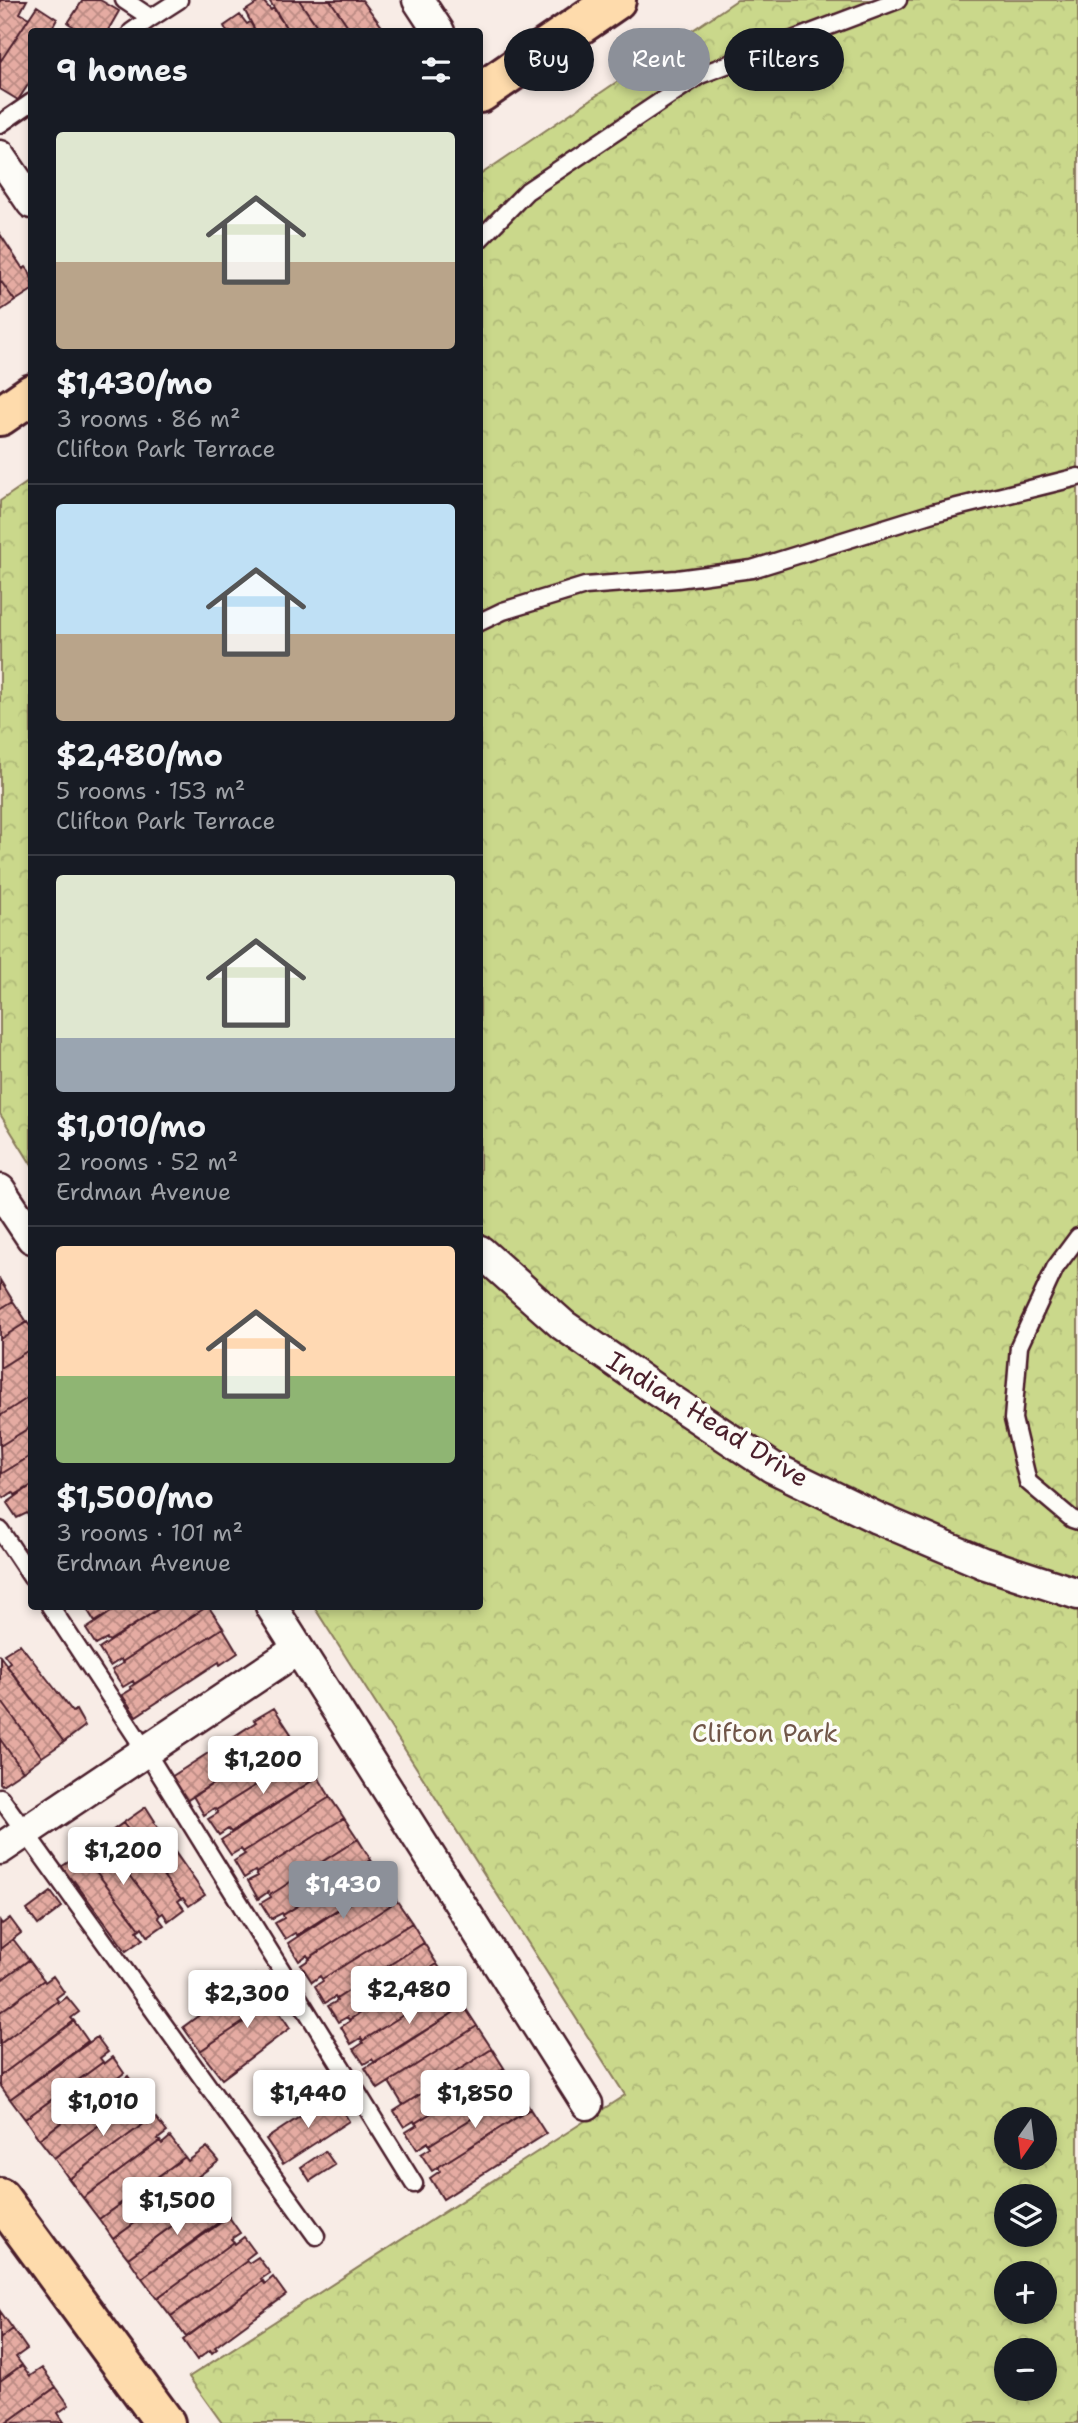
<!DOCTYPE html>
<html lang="en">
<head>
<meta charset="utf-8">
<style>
	body { margin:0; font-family:"Shantell Sans",sans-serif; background:#242831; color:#f1f3f6; height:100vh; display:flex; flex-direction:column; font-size:26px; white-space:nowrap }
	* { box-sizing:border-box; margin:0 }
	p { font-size:23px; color:#9ea1a6 }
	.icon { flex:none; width:38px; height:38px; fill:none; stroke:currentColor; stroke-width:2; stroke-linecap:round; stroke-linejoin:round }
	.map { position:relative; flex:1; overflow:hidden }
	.drawer { position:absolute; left:28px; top:28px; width:455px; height:1582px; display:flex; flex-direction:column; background:#171b24; border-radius:7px; box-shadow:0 4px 10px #0003 }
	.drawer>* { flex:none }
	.guide { position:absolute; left:504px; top:28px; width:469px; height:63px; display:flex; gap:14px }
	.needle { width:46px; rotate:194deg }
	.fabs { position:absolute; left:994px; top:2107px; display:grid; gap:14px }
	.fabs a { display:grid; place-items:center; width:63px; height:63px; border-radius:50%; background:#171b24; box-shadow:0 4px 10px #0003; font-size:35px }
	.price { position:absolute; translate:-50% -60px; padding:0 16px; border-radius:7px; background:#fff; color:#222; font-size:23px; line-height:46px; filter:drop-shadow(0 2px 4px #0008) }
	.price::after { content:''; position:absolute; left:50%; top:42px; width:21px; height:16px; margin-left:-10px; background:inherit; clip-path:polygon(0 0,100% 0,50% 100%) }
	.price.current { background:#8c9099; color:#fff }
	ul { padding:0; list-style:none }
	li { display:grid; align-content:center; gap:14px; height:371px; padding:0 28px }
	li+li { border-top:2px solid #363941 }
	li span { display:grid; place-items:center; height:217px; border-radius:7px; color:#555 }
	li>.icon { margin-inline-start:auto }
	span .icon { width:126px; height:126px; fill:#fffc; stroke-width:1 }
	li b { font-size:30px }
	h2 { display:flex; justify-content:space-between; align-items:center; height:84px; padding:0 28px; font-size:30px }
	.pill { padding:0 24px; border-radius:32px; background:#171b24; box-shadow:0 4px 10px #0003; font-size:24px; line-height:63px }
	.pill.current { background:#8c9099; color:#fff }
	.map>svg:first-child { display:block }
	.forest { fill:url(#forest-crowns); stroke:#8a7c5b; stroke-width:2; fill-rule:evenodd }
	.building { fill:url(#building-cross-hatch); stroke:#4a1f2b; stroke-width:2 }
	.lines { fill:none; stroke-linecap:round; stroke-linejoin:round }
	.service-casing { stroke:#4a1f2b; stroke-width:21 }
	.minor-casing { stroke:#4a1f2b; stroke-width:35 }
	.primary-casing { stroke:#4a1f2b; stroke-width:44 }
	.service { stroke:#fdfcf7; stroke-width:16 }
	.minor { stroke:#fdfcf7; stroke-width:30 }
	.primary { stroke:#fedbac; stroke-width:38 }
	.labels { text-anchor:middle; stroke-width:7; stroke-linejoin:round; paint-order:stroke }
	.street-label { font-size:26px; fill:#4a1f2b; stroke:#fdfcf7 }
	.park-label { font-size:26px; fill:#705648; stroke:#fdfcf7 }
</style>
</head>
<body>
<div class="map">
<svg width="1078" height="2423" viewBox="0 0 1078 2423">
	<defs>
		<pattern id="forest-crowns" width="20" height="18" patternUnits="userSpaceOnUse" patternTransform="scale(1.75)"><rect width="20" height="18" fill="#cad88b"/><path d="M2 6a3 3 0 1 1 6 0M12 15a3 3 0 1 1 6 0" fill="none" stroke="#afb978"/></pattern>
		<pattern id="building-cross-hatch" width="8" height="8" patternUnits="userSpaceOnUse" patternTransform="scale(1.75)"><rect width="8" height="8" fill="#e5aba2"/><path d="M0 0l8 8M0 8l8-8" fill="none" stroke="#bc8b84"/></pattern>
	</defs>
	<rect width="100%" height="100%" fill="#f8ece6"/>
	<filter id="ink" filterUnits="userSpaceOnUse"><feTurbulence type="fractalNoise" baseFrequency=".0143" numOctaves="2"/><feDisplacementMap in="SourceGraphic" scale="14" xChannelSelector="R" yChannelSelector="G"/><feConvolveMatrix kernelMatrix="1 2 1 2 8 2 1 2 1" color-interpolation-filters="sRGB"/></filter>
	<g filter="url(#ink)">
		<path class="forest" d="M737 0H1078V2423H222L189 2377 625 2095 314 1607 480 1606V175ZM1006 2119H1045V2158H1006ZM1006 2196H1045V2235H1006ZM1006 2273H1045V2312H1006ZM1006 2350H1045V2389H1006Z
			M31 480V1164L0 1114V501Z"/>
		<path class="building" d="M0 0H27L20 13 29 18 0 62Z
			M83 0H100L119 11 107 32H82L68 23Z
			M262 0 271 10 273 8 289 32H256L245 11Z
			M269 0H299L321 32H289Z
			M299 0H330L352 32H321Z
			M330 0H362L386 32H352Z
			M37 6 57 19 50 32H32V79L18 100 0 89V62Z
			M240 15 247 24 250 22 256 32H227L224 26Z
			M0 234 23 269 26 267 29 271 32 279V290L15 301 0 280Z
			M0 280 15 301 0 311Z
			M0 1280 13 1301 0 1309Z
			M13 1301 27 1322 0 1339V1309Z
			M27 1322 32 1329V1348L0 1368V1339Z
			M32 1348V1395L0 1416V1368Z
			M32 1395V1426L0 1446V1416Z
			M32 1426V1455L1 1474 0 1446Z
			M32 1455V1485L15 1495 13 1492 4 1498 0 1492 1 1474Z
			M32 1485V1513L28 1515 27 1513 17 1518 7 1503Z
			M85 1606H120L95 1622Z
			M120 1606H163L109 1641 107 1639 96 1645 86 1629Z
			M163 1606H208L122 1662 121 1659 110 1666 99 1649Z
			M208 1606 223 1628 134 1684 133 1681 123 1687 112 1670 123 1663 122 1662Z
			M223 1628 238 1653 220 1665 219 1662 136 1716 122 1695 132 1689 130 1687Z
			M20 1644 73 1712 76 1710 85 1726 64 1742 6 1665 10 1662 4 1654Z
			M0 1656 64 1742 42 1757 0 1699Z
			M0 1699 42 1757 23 1771 0 1739Z
			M274 1708 291 1734 186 1801 171 1777 256 1722 254 1720Z
			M291 1734 304 1755 216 1810 214 1808 204 1815 193 1796Z
			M0 1739 23 1771 2 1785 0 1783Z
			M304 1755 318 1777 231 1832 228 1829 219 1835 208 1819 218 1813 216 1810Z
			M318 1777 330 1797 243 1852 241 1849 231 1855 221 1840Z
			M330 1797 344 1818 256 1873 255 1871 244 1878 234 1861 245 1854 243 1852Z
			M146 1807 155 1821 154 1822 205 1895 189 1906 183 1898 181 1899 123 1823Z
			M344 1818 358 1839 270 1895 268 1892 258 1899 248 1881 258 1876 256 1873Z
			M123 1823 181 1899 178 1901 184 1909 168 1921 163 1913 160 1915 102 1838Z
			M102 1838 160 1915 158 1917 164 1925 148 1936 142 1927 140 1929 82 1853Z
			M358 1839 371 1860 283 1915 282 1913 271 1919 261 1903 271 1897 270 1895Z
			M82 1853 140 1929 137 1931 143 1939 126 1951 74 1881 72 1883 61 1867Z
			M371 1860 384 1880 297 1935 295 1933 285 1939 275 1923 284 1918 283 1915Z
			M384 1880 397 1901 309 1958 307 1955 299 1961 288 1943Z
			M51 1892 62 1907 38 1925 27 1910Z
			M397 1901 412 1923 322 1979 320 1976 312 1982 301 1965 310 1959 309 1958Z
			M10 1918 21 1933 0 1949V1921L2 1924Z
			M412 1923 424 1943 336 1999 335 1997 325 2003 315 1986 323 1981 322 1979Z
			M13 1939 29 1960 0 1981V1949Z
			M424 1943 437 1964 349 2020 347 2017 338 2022 328 2006 337 2001 336 1999Z
			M29 1960 44 1980 0 2012V1981Z
			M437 1964 451 1985 362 2041 361 2038 351 2044 341 2027 350 2021 349 2020Z
			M255 1975 290 2028 222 2079 200 2051 251 2017 231 1992Z
			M53 1976 64 1992 56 1998 58 2001 0 2044V2012L44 1980 45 1982Z
			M451 1985 464 2006 375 2063 372 2059 364 2064 354 2049 363 2043 362 2041Z
			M231 1992 251 2017 200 2051 183 2027Z
			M67 1997 79 2012 71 2018 74 2021 0 2076V2044L58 2001 59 2003Z
			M464 2006 477 2026 378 2089 365 2068Z
			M74 2021 88 2041 10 2099 0 2085V2076Z
			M477 2026 492 2049 403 2105 389 2082Z
			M97 2037 108 2052 100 2058 103 2062 25 2119 10 2099Z
			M492 2049 504 2068 415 2123 414 2121 404 2127 394 2111Z
			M113 2057 124 2073 115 2080 117 2081 39 2139 25 2119 103 2062 104 2064Z
			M504 2068 518 2090 429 2145 428 2142 417 2149 406 2132 417 2125 415 2123Z
			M128 2076 139 2092 130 2099 132 2101 54 2158 39 2139 117 2081 118 2084Z
			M518 2090 530 2109 432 2171 421 2154 431 2148 429 2145Z
			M333 2095 349 2121 283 2164 266 2139Z
			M141 2097 152 2113 144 2119 146 2122 69 2179 54 2158 132 2101 133 2103Z
			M530 2109 546 2134 443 2199 430 2178 440 2171 438 2167Z
			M156 2118 167 2132 158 2139 160 2141 83 2198 69 2179 146 2122 148 2124Z
			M170 2137 185 2157 99 2219 83 2198 160 2141 162 2144Z
			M207 2147 219 2161 113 2239 99 2219 185 2157 188 2161Z
			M325 2151 335 2165 310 2181 301 2167Z
			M199 2176 213 2196 128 2258 113 2239Z
			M213 2196 226 2212 217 2219 219 2222 142 2278 128 2258Z
			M229 2217 240 2233 231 2239 234 2242 157 2298 142 2278Z
			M244 2237 255 2252 246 2259 247 2261 171 2316 157 2298 234 2242 235 2244Z
			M258 2257 270 2273 261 2279 263 2281 186 2337 171 2316 247 2261 249 2263Z
			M273 2277 286 2295 215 2347 217 2349 212 2353 210 2350 197 2360 183 2340 263 2281 265 2284Z
			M0 2311 13 2329 0 2339Z
			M13 2329 27 2349 16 2357 22 2365 0 2381V2339Z
			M22 2365 30 2376 42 2368 56 2387 6 2423H0V2381Z
			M56 2387 69 2405 58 2413 64 2422 6 2423Z"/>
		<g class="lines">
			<defs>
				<path id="service" d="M124 0 151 18 179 0
					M131 32 151 18
					M0 124 32 102
					M480 239 527 191 700 75 898 0
					M480 622 503 611 585 586 677 579 752 569 933 513 1078 477
					M1078 1237 1055 1268 1019 1346 1013 1419 1028 1482 1072 1519 1078 1521
					M0 1530 32 1578
					M50 1606 145 1750 414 2184
					M0 1797 316 2236"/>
				<path id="minor" d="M418 0 439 32
					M0 156 32 203
					M0 1190 32 1238
					M480 1251 563 1325 656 1390 772 1467 877 1518 983 1563 1078 1594
					M271 1606 587 2104
					M0 1849 298 1649"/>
				<path id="primary" d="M480 93 616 0
					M0 416 32 394
					M0 2198 165 2423"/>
			</defs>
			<use href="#service" class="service-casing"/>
			<use href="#minor" class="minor-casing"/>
			<use href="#primary" class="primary-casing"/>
			<use href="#service" class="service"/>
			<use href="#minor" class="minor"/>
			<use href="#primary" class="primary"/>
		</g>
	</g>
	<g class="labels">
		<g class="street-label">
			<text transform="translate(708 1419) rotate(32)" y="9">Indian Head Drive</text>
		</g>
		<g class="park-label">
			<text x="765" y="1742">Clifton Park</text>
		</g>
	</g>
</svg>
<div class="fabs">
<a><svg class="needle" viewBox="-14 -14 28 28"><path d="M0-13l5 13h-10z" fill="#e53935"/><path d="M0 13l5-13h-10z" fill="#9ea1a6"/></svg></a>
<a><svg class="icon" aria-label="layers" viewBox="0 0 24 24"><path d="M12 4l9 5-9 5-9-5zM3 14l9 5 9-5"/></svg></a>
<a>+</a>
<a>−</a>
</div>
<b class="price" style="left:263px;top:1796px">$1,200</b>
<b class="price" style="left:123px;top:1887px">$1,200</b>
<b class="price current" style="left:343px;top:1921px">$1,430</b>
<b class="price" style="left:409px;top:2026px">$2,480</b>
<b class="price" style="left:247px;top:2030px">$2,300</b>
<b class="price" style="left:308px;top:2130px">$1,440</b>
<b class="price" style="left:475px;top:2130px">$1,850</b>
<b class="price" style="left:103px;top:2138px">$1,010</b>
<b class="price" style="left:177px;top:2237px">$1,500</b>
<div class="guide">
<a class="pill">Buy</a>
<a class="pill current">Rent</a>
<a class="pill">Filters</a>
</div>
<section class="drawer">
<h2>9 homes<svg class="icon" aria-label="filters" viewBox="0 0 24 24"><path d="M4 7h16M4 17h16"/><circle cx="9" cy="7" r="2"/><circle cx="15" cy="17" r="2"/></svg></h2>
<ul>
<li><span style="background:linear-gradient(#dfe7d0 60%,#b9a48a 0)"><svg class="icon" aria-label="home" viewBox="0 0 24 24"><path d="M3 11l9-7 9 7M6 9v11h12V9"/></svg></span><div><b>$1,430/mo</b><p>3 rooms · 86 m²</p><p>Clifton Park Terrace</p></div></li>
<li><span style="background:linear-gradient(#bfe0f5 60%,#b9a48a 0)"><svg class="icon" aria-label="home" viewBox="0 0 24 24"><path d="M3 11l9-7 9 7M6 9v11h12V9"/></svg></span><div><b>$2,480/mo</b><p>5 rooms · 153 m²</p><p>Clifton Park Terrace</p></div></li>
<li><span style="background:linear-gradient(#dfe7d0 75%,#9aa5b1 0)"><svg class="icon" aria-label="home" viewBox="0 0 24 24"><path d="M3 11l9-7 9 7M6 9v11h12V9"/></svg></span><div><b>$1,010/mo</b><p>2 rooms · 52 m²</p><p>Erdman Avenue</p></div></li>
<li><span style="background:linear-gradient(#ffd9b3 60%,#8fb573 0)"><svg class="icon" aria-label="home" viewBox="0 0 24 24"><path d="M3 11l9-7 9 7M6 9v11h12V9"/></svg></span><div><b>$1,500/mo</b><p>3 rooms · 101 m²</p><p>Erdman Avenue</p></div></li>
</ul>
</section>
</div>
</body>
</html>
